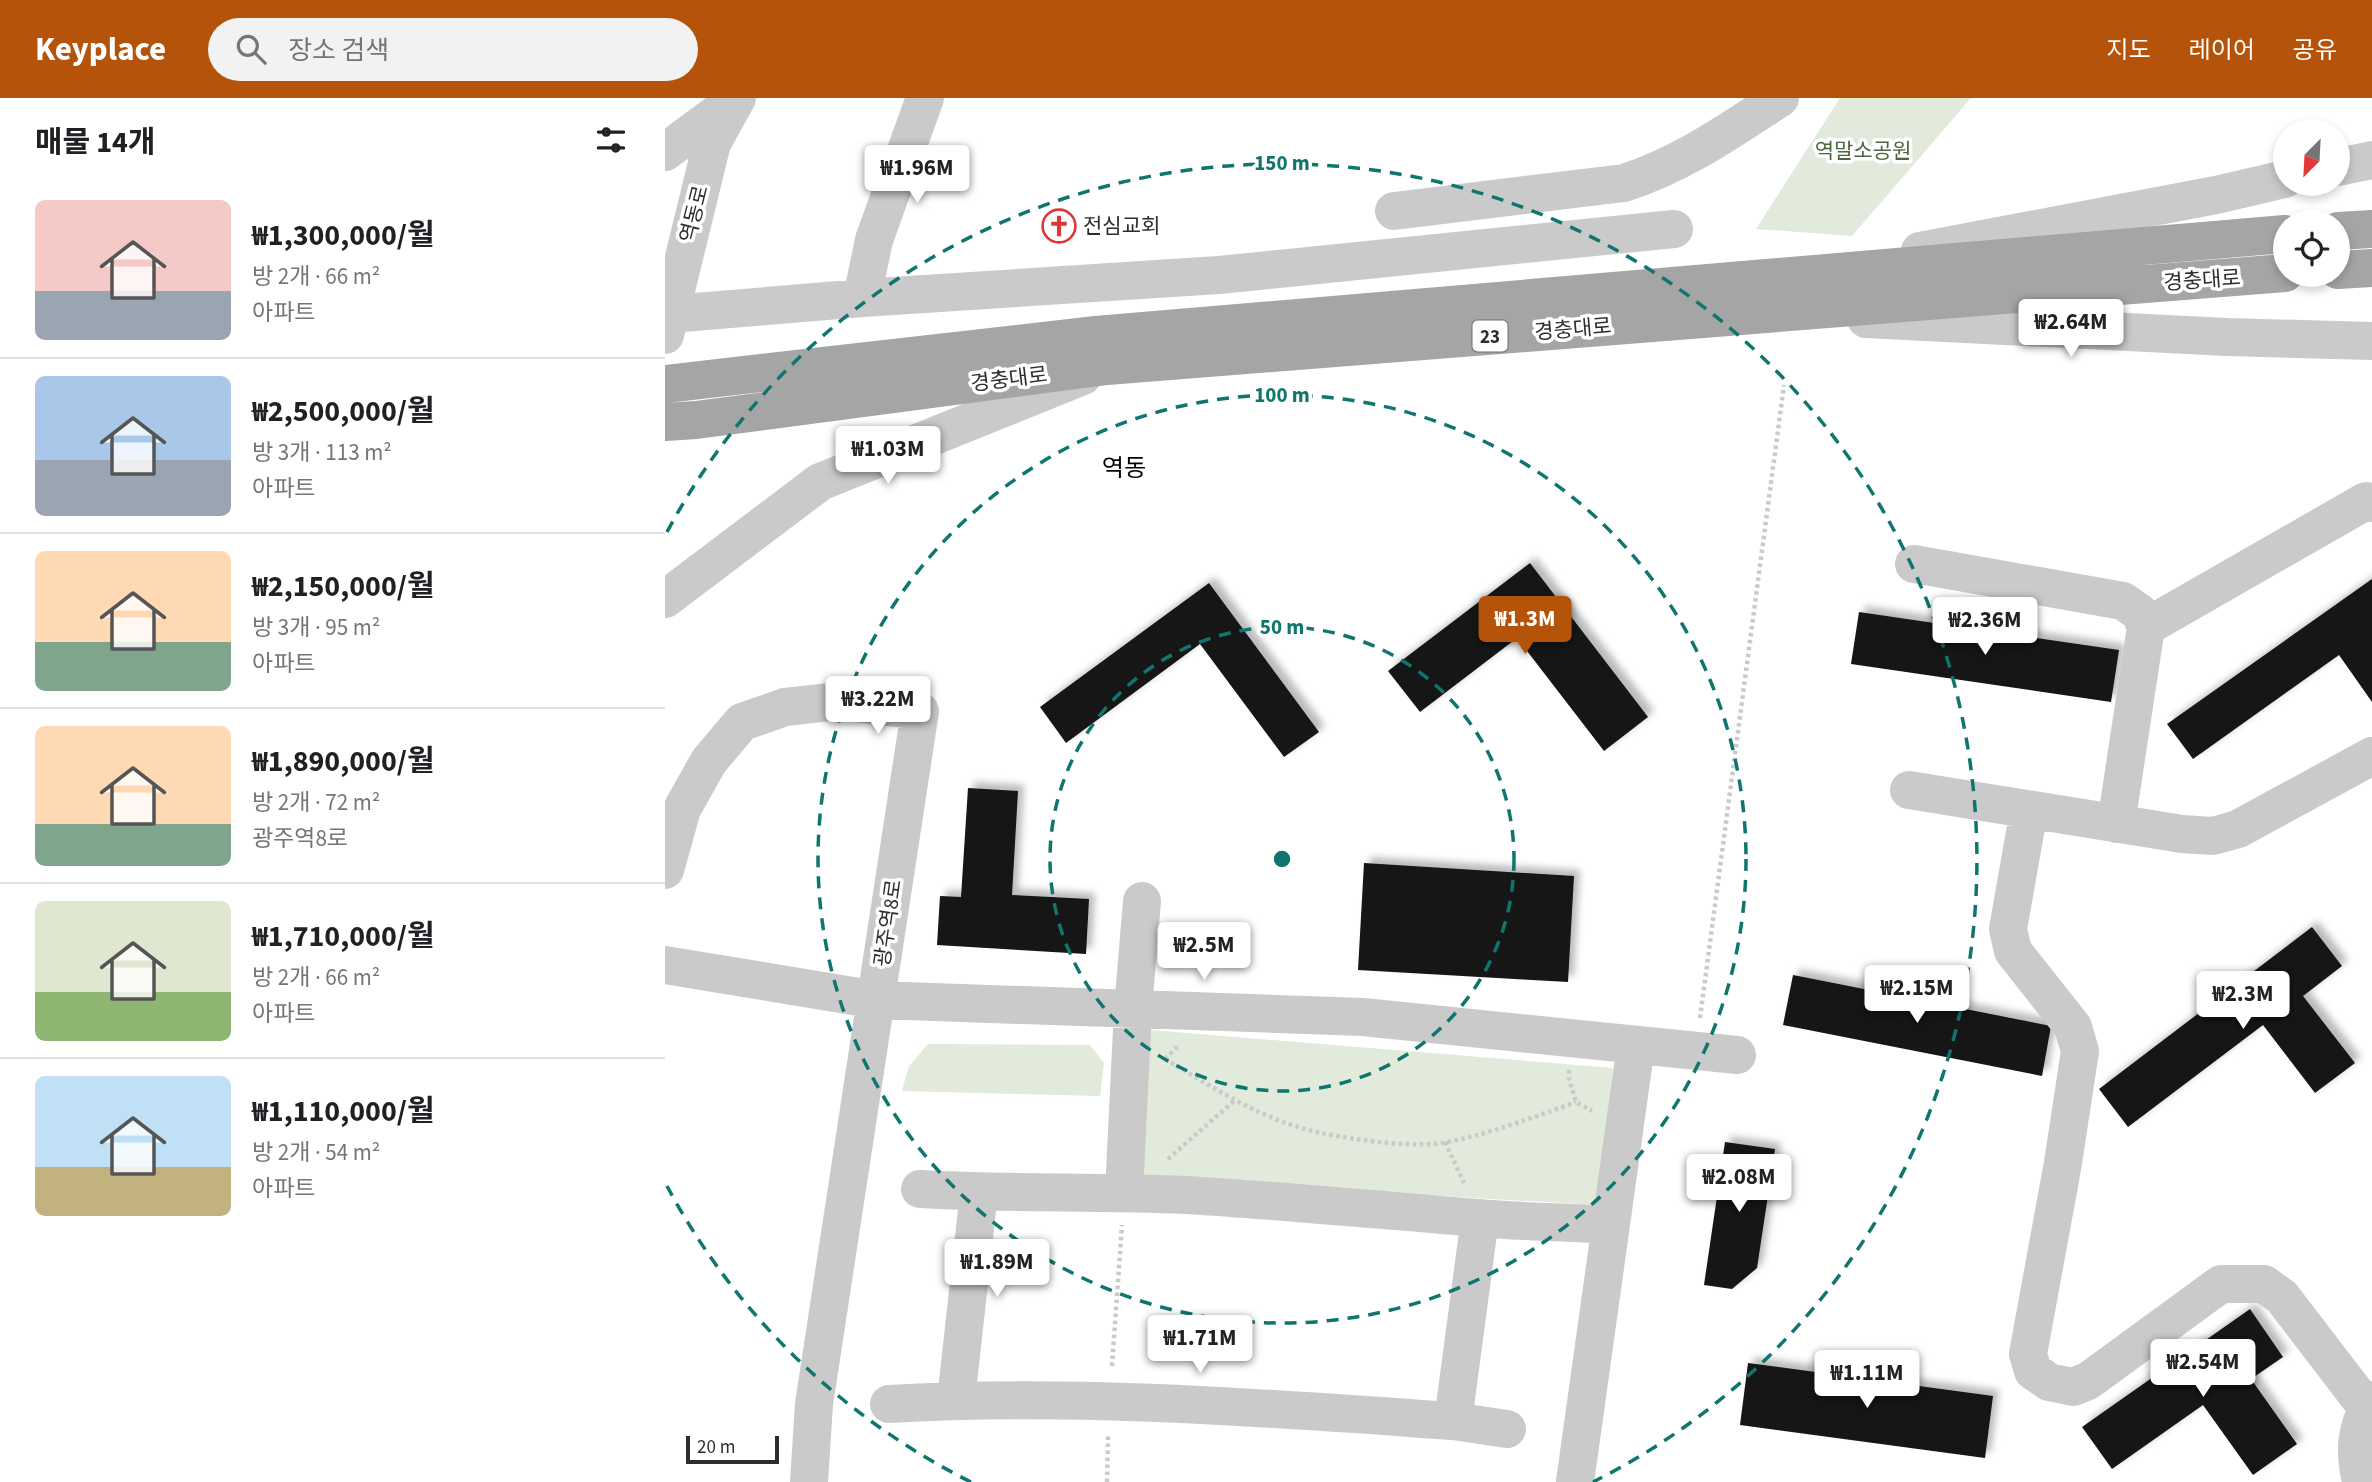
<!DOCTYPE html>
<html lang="ko">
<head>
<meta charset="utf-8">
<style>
	body { margin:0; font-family:"Source Sans 3","Noto Sans KR",sans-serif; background:#f2f2f2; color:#202124; height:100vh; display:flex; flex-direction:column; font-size:26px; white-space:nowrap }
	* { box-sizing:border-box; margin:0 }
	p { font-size:23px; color:#757577 }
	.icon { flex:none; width:38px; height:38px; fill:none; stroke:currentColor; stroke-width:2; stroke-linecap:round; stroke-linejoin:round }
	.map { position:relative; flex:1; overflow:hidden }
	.sheet { display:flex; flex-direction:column; background:#fff; width:665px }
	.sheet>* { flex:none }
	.needle { width:46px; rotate:204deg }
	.tools { position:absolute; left:1608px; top:21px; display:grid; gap:14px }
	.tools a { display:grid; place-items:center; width:77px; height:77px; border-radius:50%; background:#fff; box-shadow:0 4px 10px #0003; font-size:35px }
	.scale { position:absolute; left:21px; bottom:18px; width:93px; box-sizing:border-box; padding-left:7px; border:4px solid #2d2d2d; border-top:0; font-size:19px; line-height:24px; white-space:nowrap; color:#2d2d2d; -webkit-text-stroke:5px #fff; paint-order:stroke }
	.price { position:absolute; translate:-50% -60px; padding:0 16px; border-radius:7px; background:#fff; color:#222; font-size:23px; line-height:46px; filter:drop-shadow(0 2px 4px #0008) }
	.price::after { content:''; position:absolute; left:50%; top:42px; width:21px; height:16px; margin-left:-10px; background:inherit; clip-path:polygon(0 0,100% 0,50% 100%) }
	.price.current { background:#b45309; color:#fff }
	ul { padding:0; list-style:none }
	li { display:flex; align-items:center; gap:21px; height:175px; padding:0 35px }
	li+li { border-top:2px solid #e0e0e0 }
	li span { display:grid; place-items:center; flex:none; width:196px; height:140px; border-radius:10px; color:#555 }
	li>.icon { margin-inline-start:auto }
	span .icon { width:84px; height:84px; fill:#fffc; stroke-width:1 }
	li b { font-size:30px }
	h2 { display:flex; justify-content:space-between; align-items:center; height:84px; padding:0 35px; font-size:30px }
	header { display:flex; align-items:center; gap:42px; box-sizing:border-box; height:98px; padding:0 35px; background:#b45309; color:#fff }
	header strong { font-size:33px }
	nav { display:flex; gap:38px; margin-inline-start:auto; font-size:24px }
	.search { width:490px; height:63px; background:#f2f2f2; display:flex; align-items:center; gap:18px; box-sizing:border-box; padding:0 24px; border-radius:38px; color:#757577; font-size:26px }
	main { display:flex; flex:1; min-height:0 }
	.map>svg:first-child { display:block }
	.green { fill:#e2eadb }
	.building { fill:#141414; filter:url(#shadow) }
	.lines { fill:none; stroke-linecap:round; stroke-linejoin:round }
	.path { stroke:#cacaca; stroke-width:4.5; stroke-dasharray:3.5 3.5; stroke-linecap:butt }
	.minor { stroke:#cacaca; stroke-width:38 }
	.major { stroke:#a5a5a5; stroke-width:38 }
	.ring { fill:none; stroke:#0f766e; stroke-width:3.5; stroke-dasharray:12 9 }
	.labels { text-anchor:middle; stroke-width:7; stroke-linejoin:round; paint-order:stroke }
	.shield { fill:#fff; stroke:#6c6c6c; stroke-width:2 }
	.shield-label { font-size:19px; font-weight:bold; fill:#2d2d2d }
	.park-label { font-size:21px; fill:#4d673d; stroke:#fff }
	.street-label { font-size:21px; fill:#2d2d2d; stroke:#fff }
	.poi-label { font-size:21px; fill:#2d2d2d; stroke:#fff; text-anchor:start }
	.quarter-label { font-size:24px; fill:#000; stroke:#fff }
	.centre { fill:#0f766e; stroke:#fff; stroke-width:3.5 }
	.ring-label { font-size:21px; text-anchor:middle; font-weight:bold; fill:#0f766e; stroke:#fff; stroke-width:7; stroke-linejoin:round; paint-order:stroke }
</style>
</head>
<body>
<header>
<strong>Keyplace</strong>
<div class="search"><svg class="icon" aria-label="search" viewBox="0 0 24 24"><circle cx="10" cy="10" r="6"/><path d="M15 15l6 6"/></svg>장소 검색</div>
<nav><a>지도</a><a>레이어</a><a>공유</a></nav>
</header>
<main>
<section class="sheet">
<h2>매물 14개<svg class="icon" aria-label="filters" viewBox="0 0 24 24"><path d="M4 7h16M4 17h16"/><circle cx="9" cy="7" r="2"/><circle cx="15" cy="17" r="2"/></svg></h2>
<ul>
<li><span style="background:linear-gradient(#f6c9c9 65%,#9aa5b1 0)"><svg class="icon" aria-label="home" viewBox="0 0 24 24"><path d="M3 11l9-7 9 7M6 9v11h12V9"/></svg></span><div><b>₩1,300,000/월</b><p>방 2개 · 66 m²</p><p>아파트</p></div></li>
<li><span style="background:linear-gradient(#a9c7e8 60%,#9aa5b1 0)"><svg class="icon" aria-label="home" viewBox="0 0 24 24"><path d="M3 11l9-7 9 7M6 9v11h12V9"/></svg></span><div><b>₩2,500,000/월</b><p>방 3개 · 113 m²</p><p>아파트</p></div></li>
<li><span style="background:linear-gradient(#ffd9b3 65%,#7fa58c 0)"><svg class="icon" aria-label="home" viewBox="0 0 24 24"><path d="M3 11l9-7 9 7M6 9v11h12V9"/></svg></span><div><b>₩2,150,000/월</b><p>방 3개 · 95 m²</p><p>아파트</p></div></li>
<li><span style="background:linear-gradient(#ffd9b3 70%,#7fa58c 0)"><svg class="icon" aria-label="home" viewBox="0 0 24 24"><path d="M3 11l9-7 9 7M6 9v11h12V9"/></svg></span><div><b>₩1,890,000/월</b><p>방 2개 · 72 m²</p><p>광주역8로</p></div></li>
<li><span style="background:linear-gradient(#dfe7d0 65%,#8fb573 0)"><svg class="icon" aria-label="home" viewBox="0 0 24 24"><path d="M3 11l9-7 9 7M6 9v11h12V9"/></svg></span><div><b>₩1,710,000/월</b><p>방 2개 · 66 m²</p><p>아파트</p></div></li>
<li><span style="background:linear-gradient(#bfe0f5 65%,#c2b280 0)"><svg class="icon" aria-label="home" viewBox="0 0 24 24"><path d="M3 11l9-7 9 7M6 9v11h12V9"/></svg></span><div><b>₩1,110,000/월</b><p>방 2개 · 54 m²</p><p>아파트</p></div></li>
</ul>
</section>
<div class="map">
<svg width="1707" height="1384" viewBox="0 0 1707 1384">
	<defs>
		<filter id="shadow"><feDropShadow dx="6" dy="-6" stdDeviation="3.5" flood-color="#0004"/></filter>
	</defs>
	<rect width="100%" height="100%" fill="#fff"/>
	<path class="green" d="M1175 0H1306L1187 138 1091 131Z
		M485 932 948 970 933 1107 478 1081Z
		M263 946 425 947 439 965 435 998 237 993 244 968Z"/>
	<path class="building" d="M865 465 983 619 939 653 852 540 755 614 723 573Z
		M1707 481V604L1674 557 1528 661 1502 626Z
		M544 485 654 634 619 659 535 546 401 645 375 609Z
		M1194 514 1454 552 1446 604 1186 566Z
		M303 690 353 693 347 797 424 801 421 856 272 847 275 798 296 799Z
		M699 765 909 778 903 884 693 872Z
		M1647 829 1677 868 1638 898 1690 965 1650 995 1598 927 1463 1029 1434 991Z
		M1128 877 1386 928 1377 978 1118 927Z
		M1060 1044 1110 1051 1092 1170 1067 1191 1039 1187Z
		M1585 1211 1618 1259 1586 1281 1632 1346 1588 1377 1538 1307 1447 1371 1417 1329Z
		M1083 1265 1328 1298 1320 1360 1075 1327Z"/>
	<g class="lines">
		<path class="path" d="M1035 920 1119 287
			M500 961C546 988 592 1019 644 1032 667 1038 690 1041 713 1044 735 1046 761 1048 783 1044 827 1035 869 1019 911 1004
			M500 961 513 948
			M904 972V981L911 1004 927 1013
			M780 1044 799 1085
			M503 1061 570 1002
			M447 1268 457 1127
			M442 1384 443 1337"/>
		<path class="minor" d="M0 54 62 8
			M1673 69 1707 62
			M729 113 959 85C1018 66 1064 33 1115 0
			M1255 153 1551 97 1620 81
			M197 200 209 142 260 0
			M6 216 197 200 554 177 1009 131
			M1201 221 1562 239 1707 243
			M0 237 47 45 72 0
			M1249 466 1458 503 1475 515 1481 529 1451 726
			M0 501 155 384 418 278
			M1481 529 1701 403 1707 405
			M1244 692 1517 736 1548 738 1573 731 1707 658
			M1364 712 1343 831 1348 853 1408 929 1415 953 1398 1065 1363 1256 1368 1273 1384 1284 1408 1289 1423 1283 1556 1186H1599L1617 1199 1702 1310
			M0 772 17 711 44 663 77 624 120 609 174 603 255 613 149 1306 144 1384
			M0 867 212 902 698 919 1072 957
			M255 1091C343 1096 432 1093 521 1097 619 1103 715 1112 813 1120 857 1124 902 1124 946 1127
			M459 1095 468 911 477 803
			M291 1302 314 1094
			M224 1306C412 1295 600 1310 788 1323L842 1331
			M788 1323 815 1120
			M910 1384 971 947
			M1696 1384C1689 1352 1690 1331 1707 1302"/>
		<path class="major" d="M1673 133 1707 131
			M1673 172 1707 170
			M0 286 431 237 1620 136
			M0 324 31 322 442 268 1620 175"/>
	</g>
	<g class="ring">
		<circle cx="617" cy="761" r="232"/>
		<circle cx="617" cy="761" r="464"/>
		<path d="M306 1384A696 696 0 0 1 2 1088M2 434A696 696 0 1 1 928 1384"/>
	</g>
	<defs>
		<symbol id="church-ring" viewBox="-11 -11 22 22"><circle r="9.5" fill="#fff" stroke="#de3635" stroke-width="1.5"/><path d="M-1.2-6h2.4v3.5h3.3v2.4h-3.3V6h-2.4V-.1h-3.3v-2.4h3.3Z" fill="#de3635"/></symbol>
	</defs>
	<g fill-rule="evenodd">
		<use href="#church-ring" x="375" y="109" width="38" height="38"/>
	</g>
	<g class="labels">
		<rect class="shield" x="807.5" y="222.5" width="35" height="31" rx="5"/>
		<g class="shield-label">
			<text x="825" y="245">23</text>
		</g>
		<g class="park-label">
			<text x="1198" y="60">역말소공원</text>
		</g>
		<g class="street-label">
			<text transform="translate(29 116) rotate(-76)" y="7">역동로</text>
			<text transform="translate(1537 182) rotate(-4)" y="7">경충대로</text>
			<text transform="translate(908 231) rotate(-5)" y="7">경충대로</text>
			<text transform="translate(344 281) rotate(-7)" y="7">경충대로</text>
			<text transform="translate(223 825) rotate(-82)" y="7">광주역8로</text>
		</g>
		<g class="poi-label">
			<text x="418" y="135">전심교회</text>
		</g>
		<g class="quarter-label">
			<text x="459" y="378">역동</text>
		</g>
	</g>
	<circle cx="617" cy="761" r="10" class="centre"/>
	<g class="ring-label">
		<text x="617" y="72">150 m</text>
		<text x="617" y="304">100 m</text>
		<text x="617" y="536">50 m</text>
	</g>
</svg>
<div class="tools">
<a><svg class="needle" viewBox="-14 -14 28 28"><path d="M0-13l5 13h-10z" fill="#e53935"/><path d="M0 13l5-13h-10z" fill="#757577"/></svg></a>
<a><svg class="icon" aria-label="locate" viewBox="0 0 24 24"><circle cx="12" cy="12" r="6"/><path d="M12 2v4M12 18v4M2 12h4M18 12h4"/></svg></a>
</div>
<div class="scale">20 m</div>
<b class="price" style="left:252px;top:107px">₩1.96M</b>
<b class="price" style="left:1406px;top:261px">₩2.64M</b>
<b class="price" style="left:223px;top:388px">₩1.03M</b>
<b class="price current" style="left:860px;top:558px">₩1.3M</b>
<b class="price" style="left:1320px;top:559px">₩2.36M</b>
<b class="price" style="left:213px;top:638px">₩3.22M</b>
<b class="price" style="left:539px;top:884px">₩2.5M</b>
<b class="price" style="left:1252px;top:927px">₩2.15M</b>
<b class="price" style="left:1578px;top:933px">₩2.3M</b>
<b class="price" style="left:1074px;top:1116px">₩2.08M</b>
<b class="price" style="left:332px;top:1201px">₩1.89M</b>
<b class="price" style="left:535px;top:1277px">₩1.71M</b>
<b class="price" style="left:1538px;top:1301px">₩2.54M</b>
<b class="price" style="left:1202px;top:1312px">₩1.11M</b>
</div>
</main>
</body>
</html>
